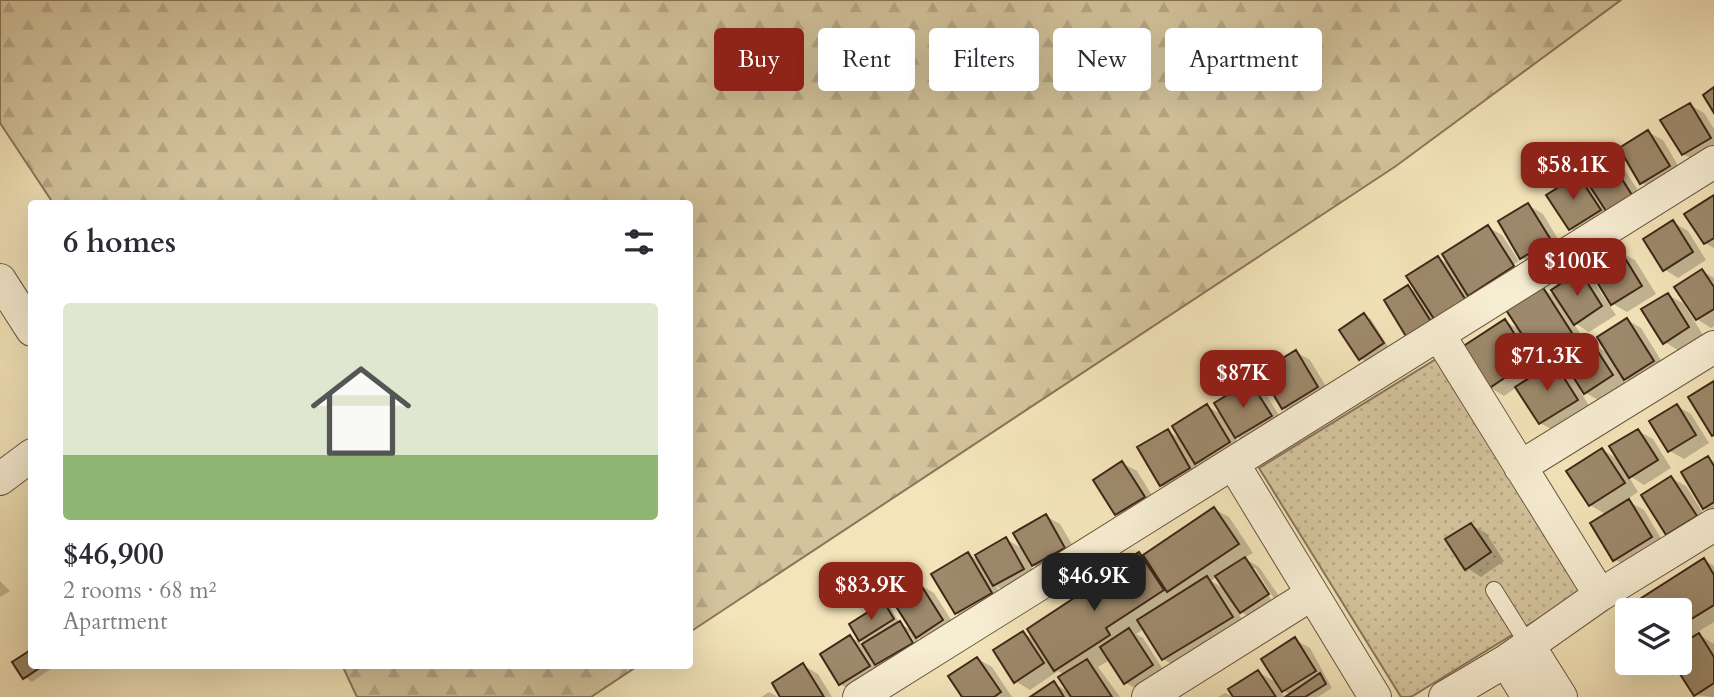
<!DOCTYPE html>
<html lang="en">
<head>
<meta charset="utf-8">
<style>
	body { margin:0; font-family:Cardo,serif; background:#f7f7f7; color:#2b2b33; height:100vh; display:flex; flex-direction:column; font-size:26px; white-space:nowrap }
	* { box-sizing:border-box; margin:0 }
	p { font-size:23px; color:#7c7c81 }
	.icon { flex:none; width:38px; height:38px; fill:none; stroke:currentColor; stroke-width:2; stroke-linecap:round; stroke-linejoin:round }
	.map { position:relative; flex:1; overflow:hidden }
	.side { position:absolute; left:28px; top:200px; width:665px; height:469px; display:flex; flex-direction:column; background:#fff; border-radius:7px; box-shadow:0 7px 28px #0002 }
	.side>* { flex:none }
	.guide { position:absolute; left:714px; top:28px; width:665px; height:63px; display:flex; gap:14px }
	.fabs { position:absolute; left:1615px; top:598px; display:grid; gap:14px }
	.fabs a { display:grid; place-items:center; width:77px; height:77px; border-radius:7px; background:#fff; box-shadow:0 7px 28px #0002; font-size:35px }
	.price { position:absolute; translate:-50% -60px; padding:0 16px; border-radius:14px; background:#8f2418; color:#fff; font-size:23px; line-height:46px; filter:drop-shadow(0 2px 4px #0008) }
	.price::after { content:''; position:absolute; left:50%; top:42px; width:21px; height:16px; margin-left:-10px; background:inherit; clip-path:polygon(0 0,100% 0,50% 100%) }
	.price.on { background:#222; color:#fff }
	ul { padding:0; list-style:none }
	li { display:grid; align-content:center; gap:14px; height:371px; padding:0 35px }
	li+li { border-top:2px solid #e1e1e2 }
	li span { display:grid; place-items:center; height:217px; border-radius:7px; color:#555 }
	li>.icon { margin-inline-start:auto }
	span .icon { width:126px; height:126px; fill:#fffc; stroke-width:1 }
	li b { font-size:30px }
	h2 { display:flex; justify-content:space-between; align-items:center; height:84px; padding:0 35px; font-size:30px }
	.pill { padding:0 24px; border-radius:7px; background:#fff; box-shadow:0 7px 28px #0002; font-size:24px; line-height:63px }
	.pill.on { background:#8f2418; color:#fff }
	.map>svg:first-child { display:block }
	.forest { fill:url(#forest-firs); stroke:#8a765a; stroke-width:2 }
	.park { fill:url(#park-dots); stroke:#8a765a; stroke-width:2 }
	.shadow { fill:#0003; fill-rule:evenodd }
	.building { fill:#9d896b; stroke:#3f2717; stroke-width:2 }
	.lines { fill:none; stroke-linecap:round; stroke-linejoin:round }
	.service-casing { stroke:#6c5640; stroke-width:18 }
	.minor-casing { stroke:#6c5640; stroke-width:34 }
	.service { stroke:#f7edd2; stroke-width:16 }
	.minor { stroke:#f7edd2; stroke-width:32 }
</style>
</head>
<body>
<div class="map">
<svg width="1714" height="697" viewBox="0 0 1714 697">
	<defs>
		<pattern id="forest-firs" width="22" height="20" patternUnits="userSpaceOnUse" patternTransform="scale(1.75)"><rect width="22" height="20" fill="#d4c49d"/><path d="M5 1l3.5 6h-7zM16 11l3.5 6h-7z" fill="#b7a886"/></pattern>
		<pattern id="park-dots" width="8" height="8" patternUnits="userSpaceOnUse" patternTransform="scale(1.75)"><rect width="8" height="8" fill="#d4c49d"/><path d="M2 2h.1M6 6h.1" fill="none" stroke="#b7a886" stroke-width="1.8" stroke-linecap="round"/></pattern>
	</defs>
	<rect width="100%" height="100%" fill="#f3e4b9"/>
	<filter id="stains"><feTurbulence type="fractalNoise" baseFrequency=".00286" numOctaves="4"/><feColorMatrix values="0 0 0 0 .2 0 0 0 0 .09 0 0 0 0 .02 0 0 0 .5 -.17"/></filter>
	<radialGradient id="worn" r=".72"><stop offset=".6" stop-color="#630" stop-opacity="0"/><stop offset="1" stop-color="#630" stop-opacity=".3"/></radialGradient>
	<path class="forest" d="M0 0H1621L1396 166 690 632V203H53L0 123Z
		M342 665H639L591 697H357Z"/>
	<path class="park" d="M1446 353 1590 587 1411 697H1401L1259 468Z"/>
	<path class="shadow" d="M1690 105 1704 113 1714 129V152L1698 162 1683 154Z
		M1648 132 1663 140 1683 174 1656 191 1641 182Z
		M1608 159 1623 167 1646 203 1585 237 1571 229 1549 195 1578 177 1591 184Z
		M1714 197V248L1705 243Z
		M1528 205 1543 214 1564 249 1536 266 1521 257Z
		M1673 222 1688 231 1706 260 1678 278 1664 269Z
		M1488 227 1502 235 1519 261 1474 290V294L1521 264 1528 275 1484 303 1471 295 1481 311 1423 345 1408 287 1419 293 1438 258 1451 265Z
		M1620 252 1635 260 1656 294 1627 312 1610 302Z
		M1702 271 1714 278V326L1711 328 1697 319Z
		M1580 273 1594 282 1616 315 1589 332 1573 322 1585 341 1552 363 1575 376 1591 343 1609 354 1627 320 1641 328 1667 370 1640 387 1621 377 1626 384 1600 401 1579 389 1591 409 1555 431 1540 423 1517 387 1504 396 1489 387 1505 321 1522 331 1542 289 1559 298ZM1535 354 1554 364 1545 370Z
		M1668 295 1683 303 1703 335 1679 351 1665 342Z
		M1364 315 1371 319 1389 348 1367 362 1360 358Z
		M1296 352 1310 360 1332 396 1298 416 1284 408Z
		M1250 383 1264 391 1285 425 1251 445 1235 436 1244 451 1211 471 1195 462 1204 477 1176 493 1161 485 1168 431 1182 440 1207 406 1224 416Z
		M1677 406 1691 414 1709 443 1684 459 1670 451Z
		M1638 431 1653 439 1671 468 1644 485 1628 475 1638 492 1626 500 1644 510 1665 545 1629 568 1614 559 1607 515 1590 505 1603 450 1619 460Z
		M1708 458 1714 462V513L1704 508Z
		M1122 463 1137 471 1158 505 1131 522 1116 514Z
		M1671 478 1686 486 1710 524 1682 542 1667 534Z
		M1214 509 1229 517 1253 553 1244 558 1259 567 1283 602 1255 620 1235 608 1246 626 1177 667 1163 659 1144 629 1136 634 1143 638 1166 674 1140 691 1126 683 1110 660 1098 667 1120 697H1034L1054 683 1071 694 1065 675 1058 671 1030 690 1015 681 1023 633 1036 640 1103 581 1111 586 1119 581 1139 554 1143 557ZM1250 568H1255L1275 600 1273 602ZM1218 576 1227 590 1211 581Z
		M1046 516 1060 524 1079 556 1048 574 1028 562 1037 577 1009 593 996 586 1005 601 970 621 956 613 968 554 981 562 1006 539 1026 551Z
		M1471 525 1486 533 1504 561 1481 577 1467 568Z
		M1704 560 1714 566V622L1696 633 1714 644V697L1695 695 1680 663V611Z
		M0 581 10 591 0 597Z
		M919 584 934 593 957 629 931 645 917 637 926 651 891 672 877 664 883 675 854 692 840 684 850 637 863 644 851 625 884 604 891 608 900 624 914 631ZM905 633H909L919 650 916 651Z
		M1295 640 1310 648 1332 688 1318 697H1284L1289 694 1278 687 1284 697H1235L1258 672 1279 684Z
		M978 659 992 667 1012 697H964Z
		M32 665H49L52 668 32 682 25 677Z
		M803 665 818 674 832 697H782Z
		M769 692 778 697H761Z
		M1225 693 1232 697H1218Z"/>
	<path class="building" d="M1714 87V113L1703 95Z
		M1690 103 1711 138 1682 155 1660 120Z
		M1648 130 1670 166 1640 184 1619 148Z
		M1608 157 1632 195 1606 211 1582 174Z
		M1578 175 1601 210 1569 230 1546 195Z
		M1714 195V238L1704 244 1684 214Z
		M1528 203 1551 240 1520 259 1498 221Z
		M1673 220 1693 252 1663 271 1643 239Z
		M1488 225 1514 266 1468 296 1442 254Z
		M1620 250 1642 286 1611 305 1589 269Z
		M1438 256 1467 302 1436 322 1406 276Z
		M1702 269 1714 287V309L1696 320 1674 287Z
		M1580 271 1602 306 1574 325 1551 290Z
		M1408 285 1432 323 1407 338 1384 300Z
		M1542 286 1572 333 1536 356 1506 310Z
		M1668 293 1689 327 1663 344 1641 309Z
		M1364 313 1384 343 1359 360 1339 330Z
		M1627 318 1654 361 1624 380 1597 337Z
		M1505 319 1531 360 1488 389 1462 347Z
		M1591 341 1613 375 1584 394 1562 359Z
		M1296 350 1318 387 1282 409 1260 372Z
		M1554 362 1578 400 1539 424 1515 387Z
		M1250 381 1272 416 1235 438 1214 403Z
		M1714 381V435L1712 436 1688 397Z
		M1207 404 1230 442 1195 464 1172 426Z
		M1677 404 1696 435 1668 452 1649 421Z
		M1168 429 1190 468 1160 486 1137 447Z
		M1638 429 1658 460 1629 478 1609 446Z
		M1602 448 1625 483 1589 506 1566 471Z
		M1708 456 1714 466V502L1703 509 1681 472Z
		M1122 461 1145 497 1115 515 1093 480Z
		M1671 476 1697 516 1666 535 1641 495Z
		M1629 499 1652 537 1613 561 1590 523Z
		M1214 507 1239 544 1167 592 1143 555Z
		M1046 514 1065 548 1032 566 1013 533Z
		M1471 523 1491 552 1465 570 1445 539Z
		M1006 537 1024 569 993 586 975 555Z
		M968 552 992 593 955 614 931 574Z
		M1139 552 1164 590 1106 628 1110 635 1054 671 1027 629 1103 579 1107 587 1117 581 1110 571Z
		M1245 557 1269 594 1240 613 1215 576Z
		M1704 558 1714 575V605L1680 626V611H1641L1635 602Z
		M1207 576 1233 617 1162 660 1137 620Z
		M919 582 943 620 916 638 892 600Z
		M884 602 894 619 859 641 849 624Z
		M900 621 913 643 875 665 862 644Z
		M1129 628 1153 665 1124 684 1100 647Z
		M1023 631 1044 663 1014 683 993 650Z
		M1699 633 1714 657V683L1694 696 1673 663H1680V645Z
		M850 635 870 666 839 685 820 654Z
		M1295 637 1316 671 1282 692 1261 659Z
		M32 649V665H44L23 679 12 662Z
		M977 657 1001 692 994 697H962L948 676Z
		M1087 659 1112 697H1071L1058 677Z
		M803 663 824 697H780L772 683Z
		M1258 670 1276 697H1233L1228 689Z
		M1320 673 1326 684 1305 697H1285Z
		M1054 681 1064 697H1030Z"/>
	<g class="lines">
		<defs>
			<path id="service" d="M1494 590 1529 646"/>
			<path id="minor" d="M0 280 32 330
				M1439 335 1600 595
				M1234 465 1375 697
				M1520 467 1714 347
				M0 479 32 455
				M1529 646 1561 697
				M1506 661 1528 697
				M859 697 1714 162
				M1148 697 1312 594
				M1445 697 1506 661 1600 595 1714 525"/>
		</defs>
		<use href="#service" class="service-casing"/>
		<use href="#minor" class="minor-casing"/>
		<use href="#service" class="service"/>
		<use href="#minor" class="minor"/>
	</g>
	<rect width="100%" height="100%" filter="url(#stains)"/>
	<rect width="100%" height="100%" fill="url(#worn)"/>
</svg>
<div class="fabs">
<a><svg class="icon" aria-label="layers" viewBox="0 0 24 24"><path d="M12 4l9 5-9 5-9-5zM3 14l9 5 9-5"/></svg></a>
</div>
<b class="price" style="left:1573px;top:202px">$58.1K</b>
<b class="price" style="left:1577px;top:298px">$100K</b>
<b class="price" style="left:1547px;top:393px">$71.3K</b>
<b class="price" style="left:1243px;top:410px">$87K</b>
<b class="price on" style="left:1094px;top:613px">$46.9K</b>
<b class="price" style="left:871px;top:622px">$83.9K</b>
<div class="guide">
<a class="pill on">Buy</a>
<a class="pill">Rent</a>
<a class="pill">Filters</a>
<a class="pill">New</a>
<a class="pill">Apartment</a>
</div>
<section class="side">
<h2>6 homes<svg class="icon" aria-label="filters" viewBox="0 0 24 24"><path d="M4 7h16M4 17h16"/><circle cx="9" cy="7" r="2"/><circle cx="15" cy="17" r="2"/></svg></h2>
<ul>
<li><span style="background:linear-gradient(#dfe7d0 70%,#8fb573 0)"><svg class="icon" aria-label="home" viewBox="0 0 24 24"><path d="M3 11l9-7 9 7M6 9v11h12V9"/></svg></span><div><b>$46,900</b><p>2 rooms · 68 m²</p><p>Apartment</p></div></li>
</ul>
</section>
</div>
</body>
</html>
